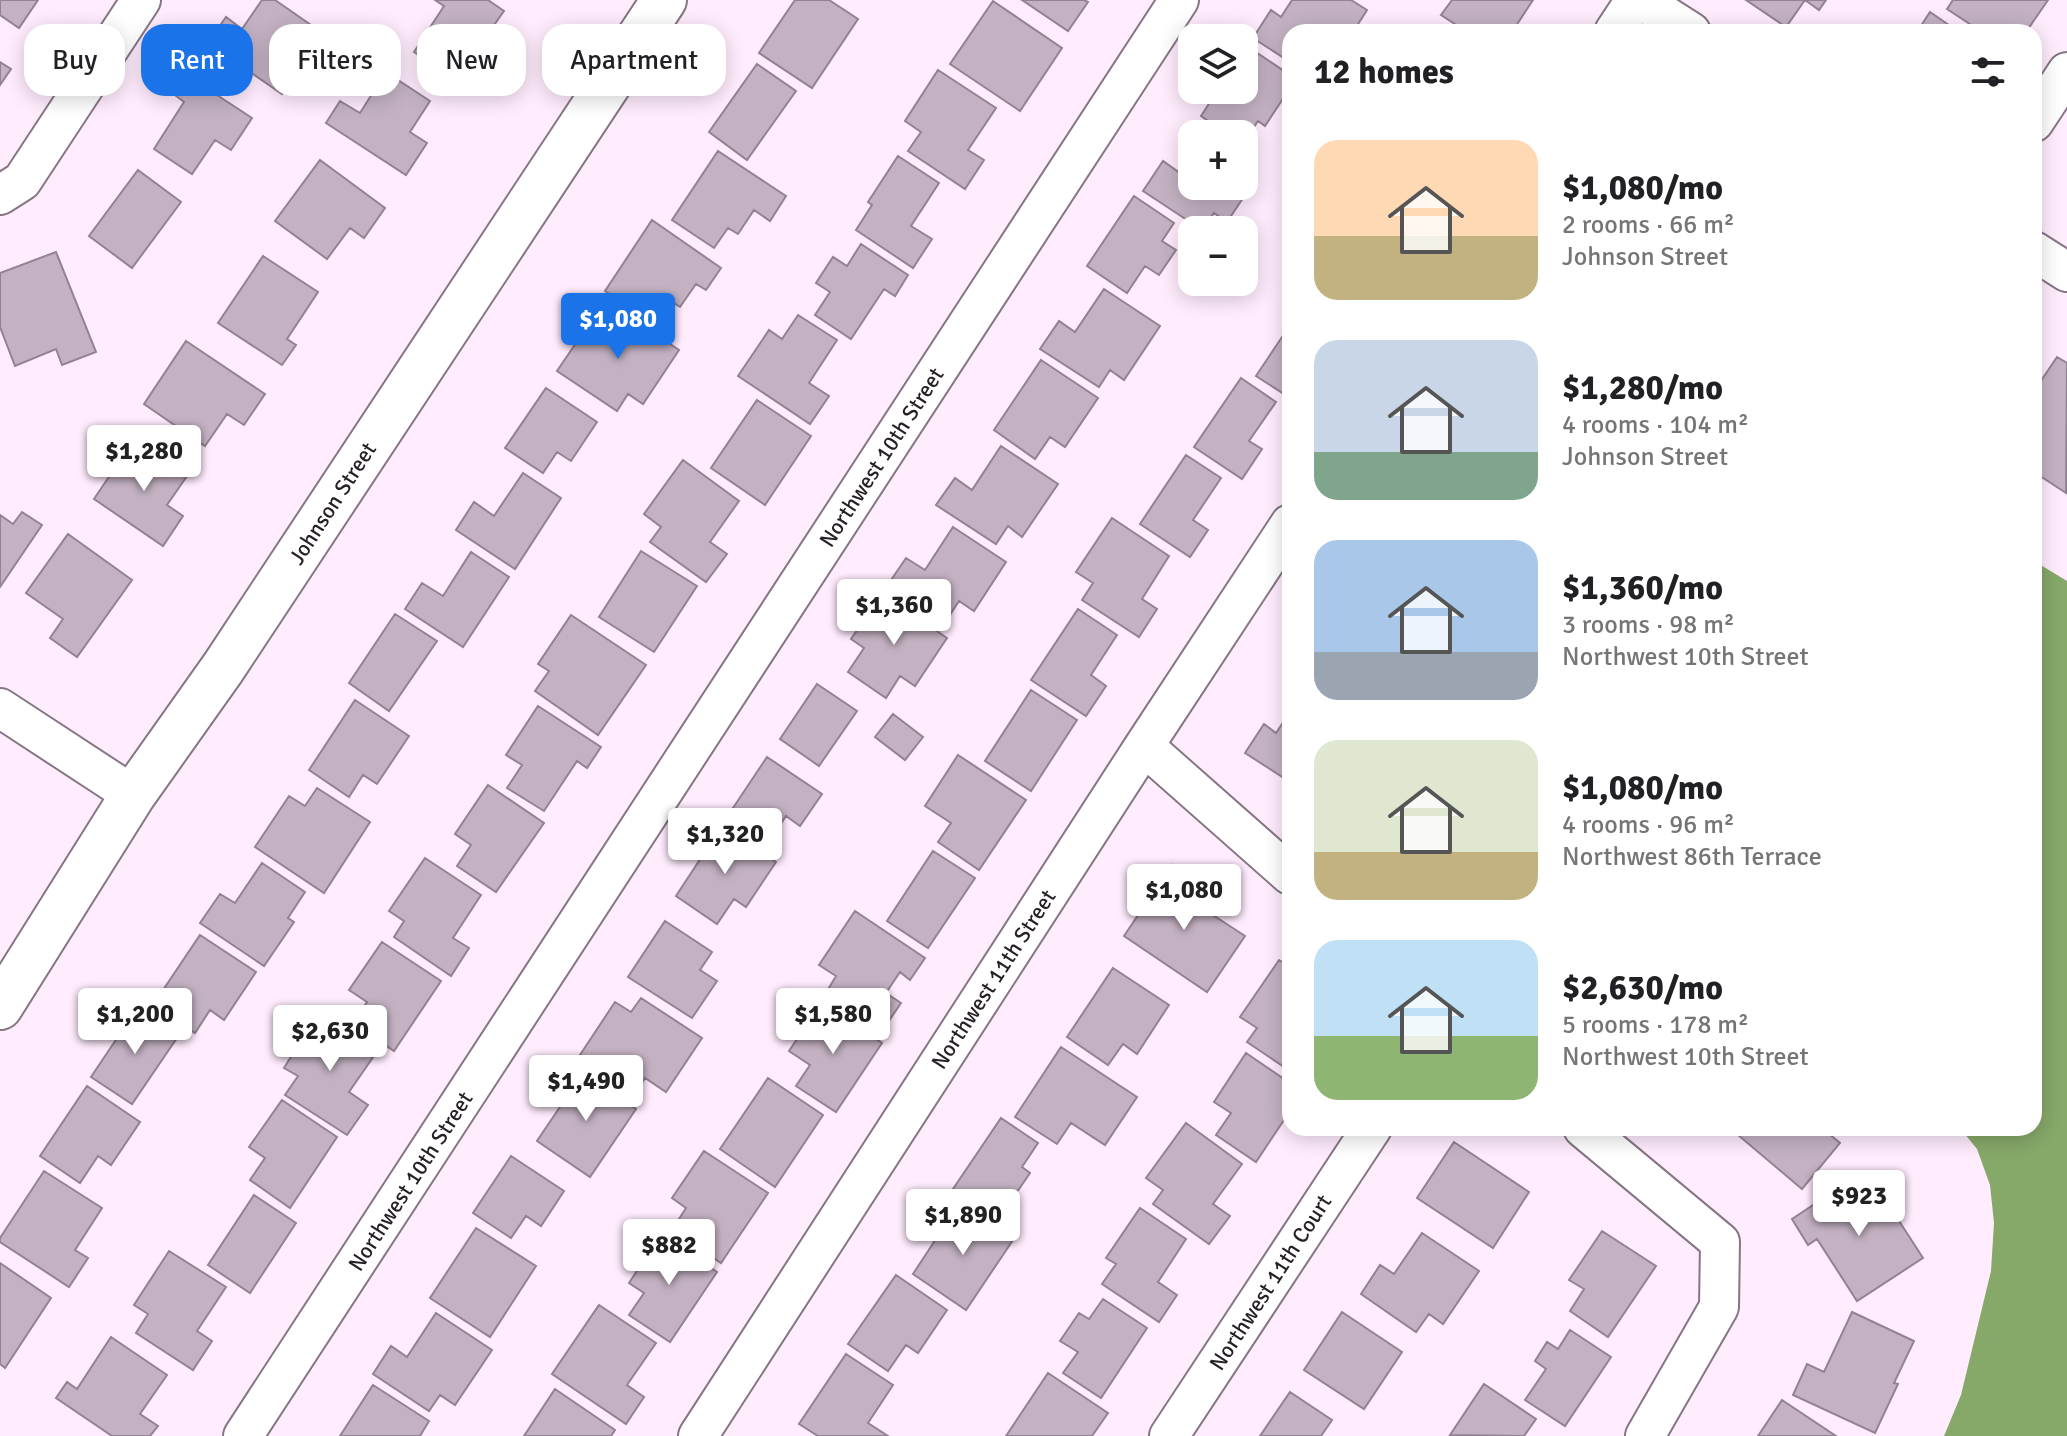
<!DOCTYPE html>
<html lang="en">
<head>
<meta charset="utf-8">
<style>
	body { margin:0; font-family:Signika,sans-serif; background:#f2f2f2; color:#202124; height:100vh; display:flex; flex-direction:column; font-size:30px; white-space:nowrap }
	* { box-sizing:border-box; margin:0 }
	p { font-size:26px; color:#757577 }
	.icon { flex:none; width:44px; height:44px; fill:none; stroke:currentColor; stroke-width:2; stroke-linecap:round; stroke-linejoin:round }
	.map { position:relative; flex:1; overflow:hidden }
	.panel { position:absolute; left:1282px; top:24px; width:760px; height:1112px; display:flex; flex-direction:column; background:#fff; border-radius:24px; box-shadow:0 4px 20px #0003 }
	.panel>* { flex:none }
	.banner { position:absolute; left:24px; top:24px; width:760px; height:72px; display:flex; gap:16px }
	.buttons { position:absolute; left:1178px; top:24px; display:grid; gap:16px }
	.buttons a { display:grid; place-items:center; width:80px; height:80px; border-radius:16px; background:#fff; box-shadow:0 4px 20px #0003; font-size:40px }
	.price { position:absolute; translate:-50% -68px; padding:0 18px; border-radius:8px; background:#fff; color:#222; font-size:26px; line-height:52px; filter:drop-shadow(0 2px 4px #0008) }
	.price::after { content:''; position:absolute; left:50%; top:48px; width:24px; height:18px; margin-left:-12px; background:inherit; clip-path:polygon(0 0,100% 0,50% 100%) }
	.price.current { background:#1a73e8; color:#fff }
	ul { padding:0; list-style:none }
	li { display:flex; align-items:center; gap:24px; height:200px; padding:0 32px }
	li span { display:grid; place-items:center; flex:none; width:224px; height:160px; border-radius:24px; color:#555 }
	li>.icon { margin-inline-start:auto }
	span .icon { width:96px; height:96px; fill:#fffc; stroke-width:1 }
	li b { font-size:34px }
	h2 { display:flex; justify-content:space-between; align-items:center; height:96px; padding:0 32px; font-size:34px }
	.pill { padding:0 28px; border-radius:24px; background:#fff; box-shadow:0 4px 20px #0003; font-size:28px; line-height:72px }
	.pill.current { background:#1a73e8; color:#fff }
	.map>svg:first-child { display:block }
	.water { fill:#86a869 }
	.building { fill:#c4b2c3; stroke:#938292; stroke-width:2 }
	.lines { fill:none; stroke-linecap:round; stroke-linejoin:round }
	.minor-casing { stroke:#867685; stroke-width:42 }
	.tertiary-casing { stroke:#867685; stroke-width:48 }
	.minor { stroke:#fff; stroke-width:38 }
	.tertiary { stroke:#fff; stroke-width:44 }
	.labels { text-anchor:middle; stroke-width:6; stroke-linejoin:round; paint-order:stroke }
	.street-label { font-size:22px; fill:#261f26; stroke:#fff }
</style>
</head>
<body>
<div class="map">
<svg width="2067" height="1436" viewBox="0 0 2067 1436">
	<rect width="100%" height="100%" fill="#ffecfd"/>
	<path class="water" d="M2034 561 2067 581V1436H1944L1961 1395 1991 1271 1994 1223 1990 1185 1977 1149 1960 1128H2034Z"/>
	<path class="building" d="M0 0H38L19 28 0 15Z
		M262 0H275L334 41 315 69 304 61 282 94 208 43 226 17 242 29Z
		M435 0H488L504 11 470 59 480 65 466 86 414 52 444 6Z
		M795 0H829L858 19 812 88 759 53Z
		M1022 0H1084L1088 2 1068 31Z
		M1292 0H1351L1367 10 1353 32H1290V62L1253 38 1271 10 1281 17Z
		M1452 0H1533L1512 32H1462L1464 30 1441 15Z
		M1746 0H1826L1819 10 1805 0 1786 27Z
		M1953 0H2048L2026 32H1982L1947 9Z
		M993 1 1062 48 1020 111 950 64Z
		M1930 12 1959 32H1917Z
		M1247 46 1290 75V88L1265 126 1258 121 1244 142V134H1227L1201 116 1218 90H1244V51Z
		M366 59 430 101 410 132 427 143 406 175 326 123 340 101 360 113 372 94 352 81Z
		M0 62 11 69 0 85Z
		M757 64 796 91 747 160 709 132Z
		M938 70 996 108 968 150 984 160 965 189 908 151 921 132 905 121Z
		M188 76 252 118 231 150 215 140 192 174 154 149 184 102 175 95Z
		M718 151 786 196 770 221 754 210 738 234 728 228 714 248 672 220Z
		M1192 155V186H1233L1232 187 1245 195 1227 222 1214 213 1202 230 1143 191 1163 161 1180 173Z
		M898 156 939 183 911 226 932 239 913 268 856 230 872 205 868 202Z
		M320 160 385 208 364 238 350 228 327 259 275 221Z
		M138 170 181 202 132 268 89 236Z
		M1134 196 1174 223 1162 241 1176 250 1159 275 1145 266 1127 293 1087 266Z
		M652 220 721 268 706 290 696 284 680 307 660 294 645 317 605 291Z
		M861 244 908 275 895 296 884 289 851 339 815 315 830 292 816 283 833 257 847 266Z
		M56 252 96 352 62 365 56 349 15 366 0 327V273Z
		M263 256 318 292 287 339 296 345 282 365 218 323Z
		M1104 289 1160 326 1124 380 1110 370 1099 387 1040 349 1059 321 1075 332Z
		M621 311 679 350 643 404 628 394 617 411 557 371 593 318 609 328Z
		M798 315 837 340 809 383 829 396 810 424 738 376 769 330 782 339Z
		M1290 325V398L1256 376Z
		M186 341 265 394 244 425 227 414 205 446 144 404Z
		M2057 357 2067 363 2066 493 2034 472V391Z
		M1041 360 1098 398 1065 447 1050 437 1035 459 994 430Z
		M1241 378 1276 402 1249 441 1262 449 1242 479 1194 447Z
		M546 388 597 422 571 461 557 452 543 473 505 448Z
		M757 400 811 436 765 505 711 468Z
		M133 441 187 476 167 505 183 516 163 546 94 499Z
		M1001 446 1058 484 1022 537 1008 526 996 544 936 505 955 478 972 490Z
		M1186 455 1221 478 1193 520 1208 530 1190 557 1140 524Z
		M683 460 739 501 710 542 727 554 706 582 650 542 661 527 644 514Z
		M523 473 561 498 515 569 456 530 474 502 494 516Z
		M22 512 42 525 0 587V515L13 524Z
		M1112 518 1169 556 1142 599 1157 609 1139 637 1082 600 1093 583 1076 572Z
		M953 527 1006 562 974 611 959 601 944 624 887 586 906 558 925 570Z
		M68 534 132 580 77 657 50 638 63 619 26 593Z
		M641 551 697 586 654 652 599 617Z
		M471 552 509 577 463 647 405 609 422 583 443 596Z
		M882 594 947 638 915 686 900 676 886 698 848 672 864 648 851 639Z
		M1078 609 1117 635 1091 675 1106 686 1086 716 1031 680Z
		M395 614 437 641 389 711 349 683Z
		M571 615 646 665 598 735 535 691 549 671 538 664Z
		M817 684 857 711 819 766 780 739Z
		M1031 690 1077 720 1031 791 985 761Z
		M355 700 409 736 377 784 363 775 349 797 309 770Z
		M538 706 601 747 587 768 577 761 544 811 507 788 522 765 506 755Z
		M1290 712V782L1245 753 1264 724 1276 733Z
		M893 714 923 737 905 760 875 737Z
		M958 755 1026 800 979 870 938 842 951 823 925 806Z
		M767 757 822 794 800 826 786 816 767 844 727 817Z
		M488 785 544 823 496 892 457 866 471 845 455 834Z
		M317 788 370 822 324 893 255 847 289 796 305 806Z
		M722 826 776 862 746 907 734 899 717 924 676 896Z
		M933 851 975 878 928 948 887 921Z
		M425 858 481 895 453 938 469 948 451 976 394 937 404 921 389 911Z
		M262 863 305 892 288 918 294 922 264 966 200 923 220 894 235 903Z
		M1172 865 1200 885 1190 900 1245 936 1207 992 1124 936Z
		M855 911 925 958 910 980 900 972 886 993 901 1003 882 1031 826 993 836 976 819 965Z
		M665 921 712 952 700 970 717 981 692 1018 628 977Z
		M200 935 256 972 224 1020 210 1010 195 1033 153 1005Z
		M382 942 441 981 394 1051 353 1023 367 1002 349 990Z
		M1279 960 1290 967V1071L1247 1042 1257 1028 1240 1017Z
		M1113 968 1169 1005 1137 1054 1123 1044 1108 1065 1067 1037Z
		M641 998 702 1038 666 1092 645 1078 634 1095 578 1058 615 1002 631 1012Z
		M822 1002 882 1043 836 1112 796 1086 810 1065 789 1051Z
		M138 1007 179 1035 132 1104 91 1077Z
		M319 1012 378 1050 349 1092 368 1105 347 1135 285 1095 298 1076 284 1068Z
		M1061 1047 1137 1097 1105 1145 1071 1123 1057 1144 1015 1117Z
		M1246 1053 1290 1083V1111L1256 1162 1216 1135 1231 1113 1214 1102Z
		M574 1067 636 1109 590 1177 537 1141 570 1092 561 1086Z
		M768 1078 823 1115 775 1187 720 1149Z
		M87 1086 140 1122 111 1165 98 1156 80 1183 40 1156Z
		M282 1100 337 1137 290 1208 250 1180 265 1158 249 1147Z
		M1001 1118 1038 1143 1022 1167 1030 1173 998 1220 953 1189Z
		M1186 1123 1242 1164 1213 1204 1230 1216 1209 1244 1153 1204 1163 1190 1146 1178Z
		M1744 1128H1822L1840 1143 1802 1189 1738 1135Z
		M1454 1142 1529 1192 1493 1248 1417 1198Z
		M704 1151 768 1193 721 1263 672 1230 686 1208 672 1198Z
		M511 1156 564 1191 541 1226 526 1216 511 1238 473 1213Z
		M44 1171 102 1208 75 1250 88 1258 69 1287 0 1242V1238Z
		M1851 1180 1865 1203 1881 1193 1923 1258 1857 1301 1817 1239 1808 1245 1792 1219Z
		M254 1195 296 1223 250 1293 208 1265Z
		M959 1204 1013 1240 966 1310 913 1274Z
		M1140 1208 1186 1239 1158 1282 1177 1295 1159 1322 1102 1284 1116 1264 1106 1258Z
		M476 1228 536 1266 490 1337 430 1298Z
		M1602 1231 1656 1266 1608 1337 1570 1311 1584 1289 1569 1280Z
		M1422 1233 1479 1271 1443 1324 1429 1314 1416 1332 1361 1294 1380 1265 1394 1274Z
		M661 1234 717 1272 670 1342 629 1315 644 1293 629 1283Z
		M169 1251 226 1287 197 1331 212 1341 193 1370 136 1333 148 1314 134 1305Z
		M0 1263 51 1298 5 1368 0 1364Z
		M896 1275 947 1310 918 1353 906 1345 888 1371 848 1344Z
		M1103 1299 1147 1328 1101 1398 1063 1373 1078 1352 1060 1341 1079 1313 1089 1319Z
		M599 1305 656 1343 627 1385 644 1397 626 1424 552 1374Z
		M1342 1312 1402 1352 1364 1409 1304 1370Z
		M1852 1312 1914 1341 1894 1383 1898 1384 1875 1433 1793 1395 1807 1364 1824 1372Z
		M436 1313 492 1350 455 1405 440 1395 429 1411 373 1374 391 1346 407 1357Z
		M1570 1330 1611 1357 1565 1426 1525 1400 1546 1369 1535 1361 1547 1342 1558 1349Z
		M111 1337 167 1375 140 1414 158 1426 150 1436H112L56 1398 67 1382 77 1389Z
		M846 1354 893 1385 868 1423 888 1436H818L799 1424Z
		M1048 1373 1108 1413 1092 1436H1006Z
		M1484 1384 1536 1419 1524 1436 1450 1435Z
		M373 1385 429 1421 420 1436H340Z
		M555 1389 615 1430 611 1436H524Z
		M1290 1392 1332 1420 1321 1436H1260Z
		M1782 1400 1836 1436H1758Z"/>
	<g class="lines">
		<defs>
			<path id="minor" d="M1641 0 1691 32
				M1614 32 1635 0
				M2034 122 2067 72
				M0 195 22 181 141 0
				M2034 251 2067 272
				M0 708 133 795
				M1144 746 1290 875
				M1583 1128 1720 1242 1719 1307 1645 1436
				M243 1436 1179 0
				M698 1436 1144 746 1290 524
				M1169 1436 1372 1128"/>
			<path id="tertiary" d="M0 1007 133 795 223 668 664 0"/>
		</defs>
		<use href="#minor" class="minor-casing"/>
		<use href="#tertiary" class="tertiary-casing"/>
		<use href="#minor" class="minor"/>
		<use href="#tertiary" class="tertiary"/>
	</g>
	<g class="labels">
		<g class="street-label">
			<text transform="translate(881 457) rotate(-57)" y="8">Northwest 10th Street</text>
			<text transform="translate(332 503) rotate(-57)" y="8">Johnson Street</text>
			<text transform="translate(993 979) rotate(-57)" y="8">Northwest 11th Street</text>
			<text transform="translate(410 1181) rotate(-57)" y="8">Northwest 10th Street</text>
			<text transform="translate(1270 1282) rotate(-57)" y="8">Northwest 11th Court</text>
		</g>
	</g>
</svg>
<div class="buttons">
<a><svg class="icon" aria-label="layers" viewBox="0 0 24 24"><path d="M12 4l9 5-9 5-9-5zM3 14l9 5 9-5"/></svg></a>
<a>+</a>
<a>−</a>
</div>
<b class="price current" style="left:618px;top:361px">$1,080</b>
<b class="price" style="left:144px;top:493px">$1,280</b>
<b class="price" style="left:894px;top:647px">$1,360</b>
<b class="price" style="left:725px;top:876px">$1,320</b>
<b class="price" style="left:1184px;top:932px">$1,080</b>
<b class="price" style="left:135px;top:1056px">$1,200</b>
<b class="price" style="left:833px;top:1056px">$1,580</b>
<b class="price" style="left:330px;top:1073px">$2,630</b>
<b class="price" style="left:586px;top:1123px">$1,490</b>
<b class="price" style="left:1859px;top:1238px">$923</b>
<b class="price" style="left:963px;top:1257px">$1,890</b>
<b class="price" style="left:669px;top:1287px">$882</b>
<div class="banner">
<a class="pill">Buy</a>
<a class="pill current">Rent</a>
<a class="pill">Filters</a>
<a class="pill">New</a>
<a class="pill">Apartment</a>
</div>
<section class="panel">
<h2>12 homes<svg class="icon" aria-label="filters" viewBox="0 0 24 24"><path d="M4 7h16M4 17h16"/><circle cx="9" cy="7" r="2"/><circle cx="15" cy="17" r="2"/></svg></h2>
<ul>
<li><span style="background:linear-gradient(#ffd9b3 60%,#c2b280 0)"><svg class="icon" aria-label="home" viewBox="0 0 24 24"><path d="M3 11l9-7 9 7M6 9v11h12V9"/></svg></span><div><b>$1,080/mo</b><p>2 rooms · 66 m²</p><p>Johnson Street</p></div></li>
<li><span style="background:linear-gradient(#c9d6e8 70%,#7fa58c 0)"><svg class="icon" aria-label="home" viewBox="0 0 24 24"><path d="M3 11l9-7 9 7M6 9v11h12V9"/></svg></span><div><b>$1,280/mo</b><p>4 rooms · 104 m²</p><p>Johnson Street</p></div></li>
<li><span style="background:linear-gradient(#a9c7e8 70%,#9aa5b1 0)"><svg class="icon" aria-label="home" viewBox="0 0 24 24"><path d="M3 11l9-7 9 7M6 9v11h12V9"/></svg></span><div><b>$1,360/mo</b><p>3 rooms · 98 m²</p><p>Northwest 10th Street</p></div></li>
<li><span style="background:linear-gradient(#dfe7d0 70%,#c2b280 0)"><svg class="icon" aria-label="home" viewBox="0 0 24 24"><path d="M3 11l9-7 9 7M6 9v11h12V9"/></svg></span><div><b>$1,080/mo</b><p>4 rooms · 96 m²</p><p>Northwest 86th Terrace</p></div></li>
<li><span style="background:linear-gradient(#bfe0f5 60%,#8fb573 0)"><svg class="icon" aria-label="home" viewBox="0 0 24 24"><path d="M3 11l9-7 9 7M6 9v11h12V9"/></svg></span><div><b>$2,630/mo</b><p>5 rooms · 178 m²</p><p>Northwest 10th Street</p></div></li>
</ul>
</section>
</div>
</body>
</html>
